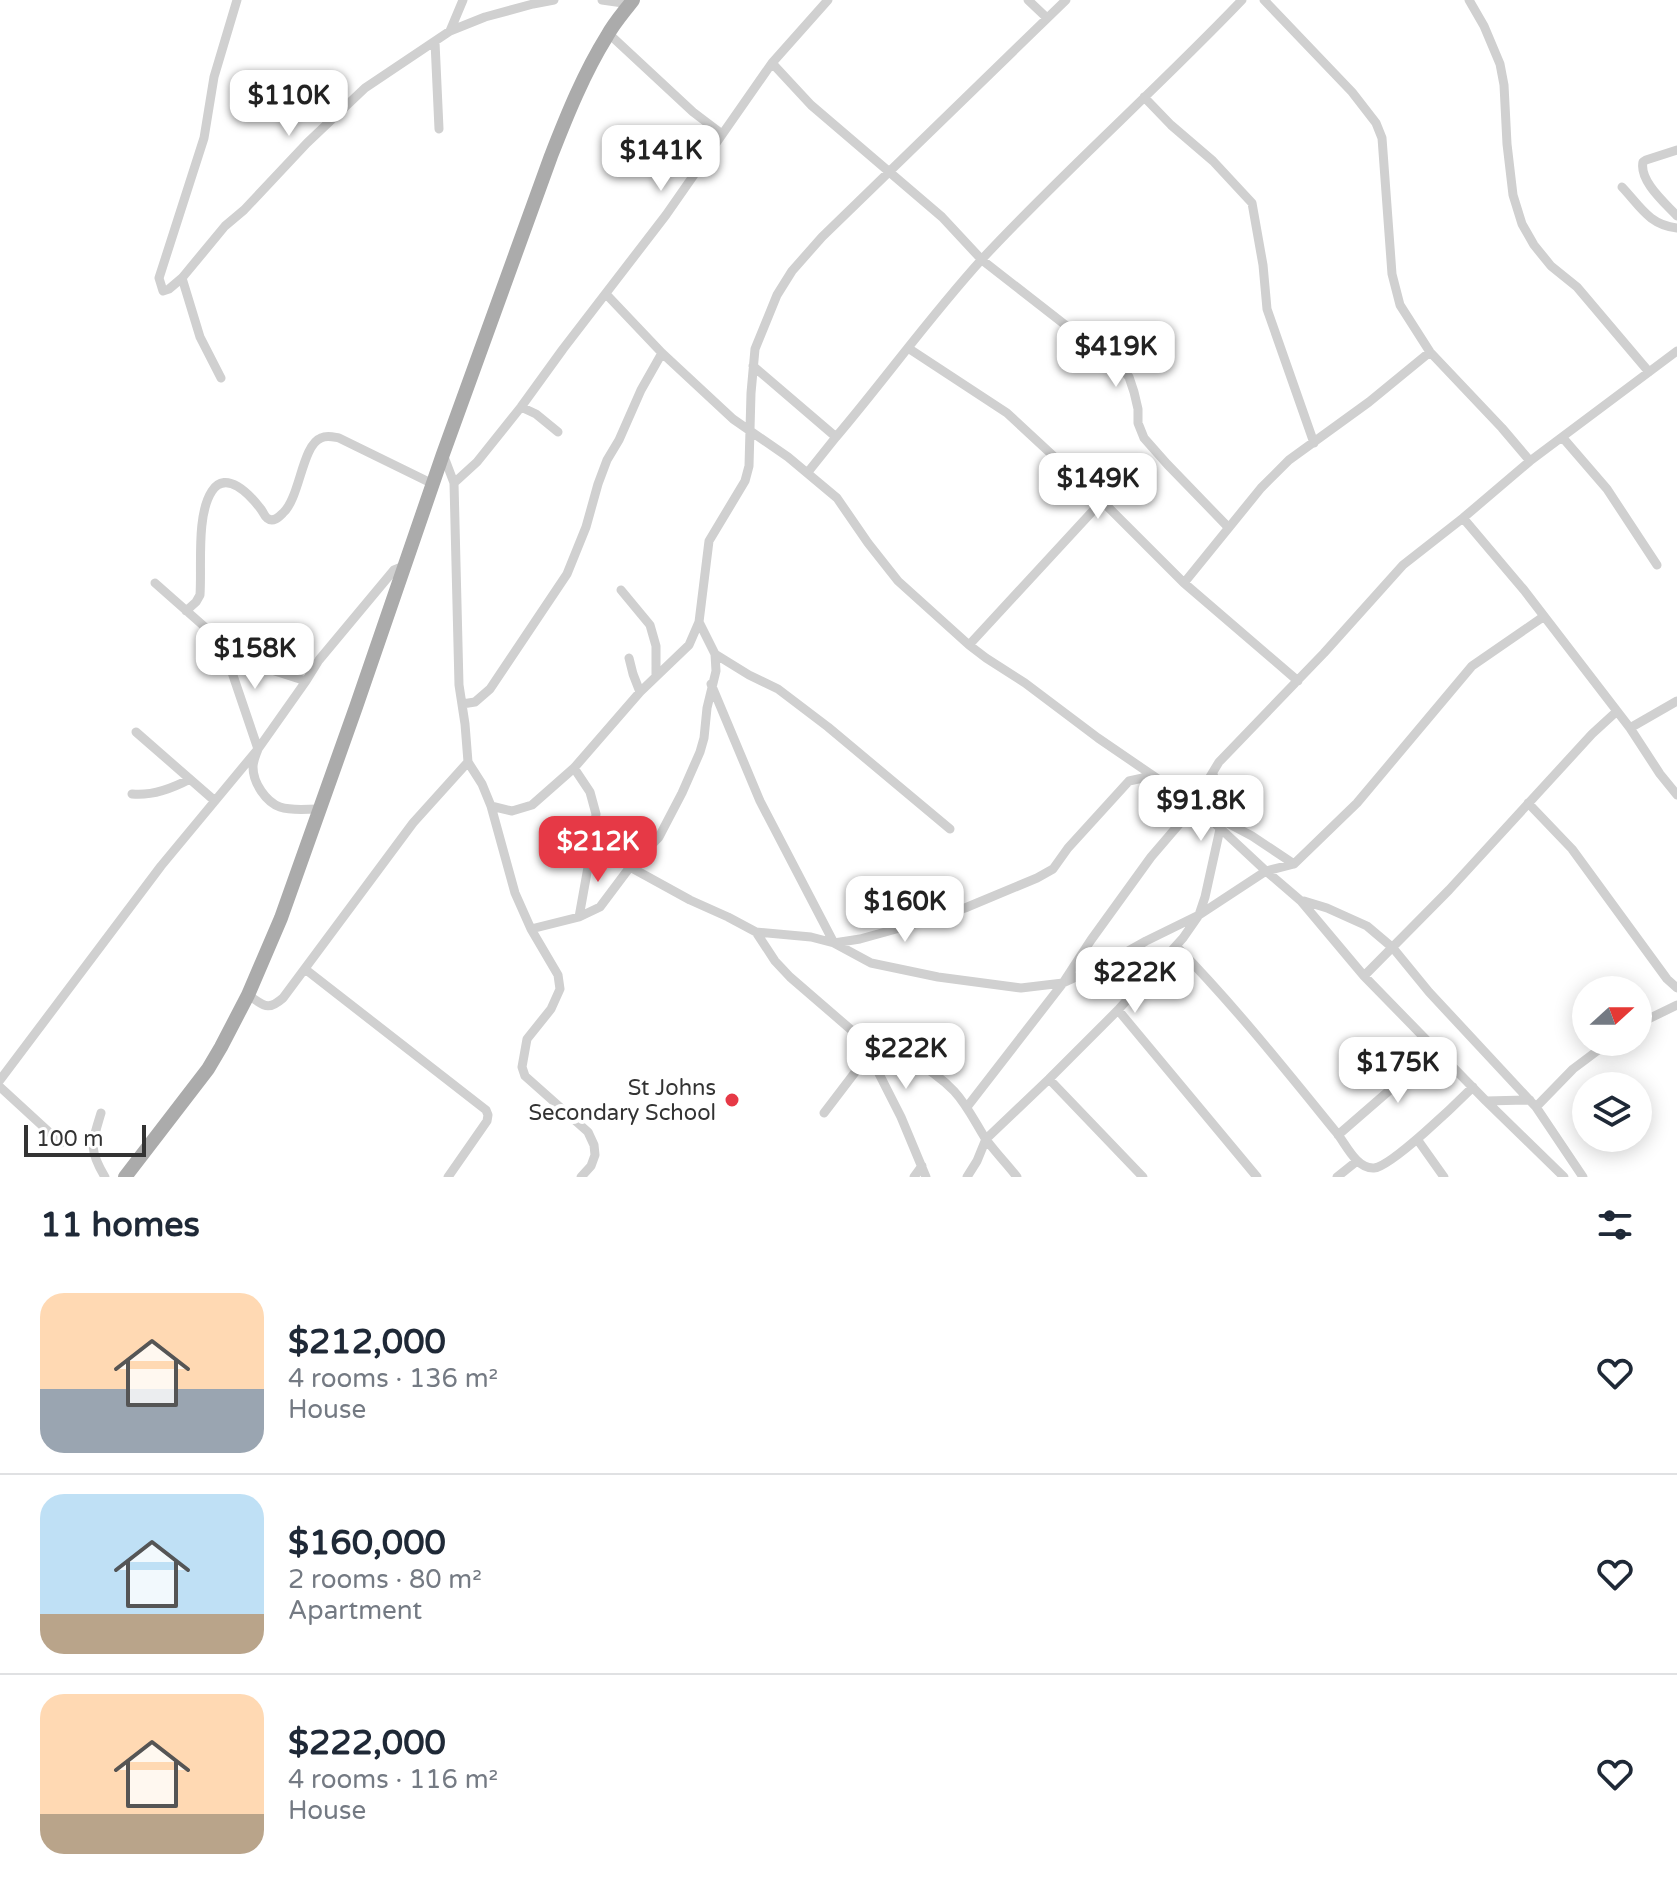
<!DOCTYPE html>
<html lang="en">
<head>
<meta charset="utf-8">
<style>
	body { margin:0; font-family:"Varela Round",sans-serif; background:#f2f2f3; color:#1f2937; height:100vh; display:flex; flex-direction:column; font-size:30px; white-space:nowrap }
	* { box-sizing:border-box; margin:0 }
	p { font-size:26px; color:#747a83 }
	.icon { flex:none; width:44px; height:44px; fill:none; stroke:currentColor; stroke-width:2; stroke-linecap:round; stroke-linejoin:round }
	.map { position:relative; height:1177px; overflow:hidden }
	.sheet { display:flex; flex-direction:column; background:#fff; flex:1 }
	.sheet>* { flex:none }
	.needle { width:52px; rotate:69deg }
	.buttons { position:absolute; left:1572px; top:976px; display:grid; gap:16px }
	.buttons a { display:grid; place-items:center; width:80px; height:80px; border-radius:50%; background:#fff; box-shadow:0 4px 20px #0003; font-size:40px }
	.scale { position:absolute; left:24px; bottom:20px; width:122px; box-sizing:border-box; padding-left:8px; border:4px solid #333; border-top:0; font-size:22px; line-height:28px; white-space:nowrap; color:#333; -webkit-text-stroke:6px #fff; paint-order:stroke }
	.price { position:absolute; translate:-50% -68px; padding:0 18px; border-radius:16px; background:#fff; color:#222; font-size:26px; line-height:52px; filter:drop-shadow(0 2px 4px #0008) }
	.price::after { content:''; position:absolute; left:50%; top:48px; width:24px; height:18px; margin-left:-12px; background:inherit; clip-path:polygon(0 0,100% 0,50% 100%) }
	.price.active { background:#e63946; color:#fff }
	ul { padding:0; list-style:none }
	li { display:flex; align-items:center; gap:24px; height:200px; padding:0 40px }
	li+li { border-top:2px solid #e0e1e3 }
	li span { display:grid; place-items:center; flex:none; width:224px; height:160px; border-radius:24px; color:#555 }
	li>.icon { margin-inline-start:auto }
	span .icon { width:96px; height:96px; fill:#fffc; stroke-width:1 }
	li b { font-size:34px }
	h2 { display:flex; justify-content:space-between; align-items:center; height:96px; padding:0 40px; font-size:34px }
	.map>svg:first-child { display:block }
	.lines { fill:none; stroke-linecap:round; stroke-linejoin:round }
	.minor { stroke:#d0d0d0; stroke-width:9 }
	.primary { stroke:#ababab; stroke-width:14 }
	.poi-dot { fill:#e63946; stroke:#fff; stroke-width:3 }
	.labels { text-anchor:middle; stroke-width:8; stroke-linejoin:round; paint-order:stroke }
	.poi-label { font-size:22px; fill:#333; stroke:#fff; text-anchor:end }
</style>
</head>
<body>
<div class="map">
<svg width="1677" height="1177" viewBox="0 0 1677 1177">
	<rect width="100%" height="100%" fill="#fff"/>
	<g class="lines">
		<path class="minor" d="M237 0 214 77 204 138 159 278 163 291 169 289 182 278 225 226 244 210 307 143 365 88 450 31 485 17 533 4 554 0
			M602 0 630 4
			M1028 0 1047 18
			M1264 0 1352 92 1376 123 1382 138 1392 274 1400 305 1430 352 1502 428 1530 461
			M1469 0 1484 26 1500 64 1504 85 1507 144 1513 195 1522 224 1534 245 1551 266 1577 287 1649 372
			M450 31 463 0
			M608 33 693 112 722 134
			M435 42 439 129
			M772 63 811 105 942 217 982 260 1123 370 1129 377 1134 392 1138 409V423L1144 438 1167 464 1228 527
			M1144 97 1171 125 1213 161 1252 203 1263 265 1267 309 1314 443
			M1677 150 1646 160 1643 162C1639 181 1665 203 1677 216
			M1622 187C1640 206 1649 225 1677 228
			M182 278 200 337 221 378
			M606 294 662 353 733 419 788 457 837 498 868 543 898 581 969 645 986 658 1025 683 1098 738 1193 803 1266 871 1301 901 1364 976 1486 1101 1564 1177
			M908 348 1007 413 1102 501 1184 583 1298 681
			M753 366 836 437C886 378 931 315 983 258 1066 169 1158 88 1242 0
			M521 407 536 414 558 432
			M1563 438 1607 489 1657 565
			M443 454 454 483 459 685 465 724 468 762 482 784 491 806 515 893 531 929 558 975 560 989 551 1009 527 1039 522 1067 525 1076 588 1132 594 1145 595 1155 591 1166 581 1177
			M808 472 836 437
			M454 483 477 462 521 407 563 349 666 215 772 63 828 0
			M1463 518 1524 590 1630 728 1660 774 1677 795
			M155 583 232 651 253 664 306 681
			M1184 583 1261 488 1289 460 1369 402 1430 352
			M621 590 650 625 656 646V675
			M186 611 196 602 200 595C202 566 196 515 212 491 226 469 250 495 260 508 263 511 264 516 267 518 273 523 279 517 283 513 300 498 302 445 321 438 327 435 333 437 339 438L433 484
			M222 643 258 749C256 755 253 761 253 767 253 783 266 802 280 807 292 811 306 809 318 809
			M969 645 1102 501
			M715 654 749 675 778 689 828 727 950 829
			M629 658 633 674 640 692
			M711 684 760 801 834 943 871 963 938 977 1021 988 1063 983 1107 963 1146 941 1199 915 1205 897 1222 820 1213 773
			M462 704 475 702 490 689 567 574 586 527 598 484 607 460 619 440 641 390 662 353
			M1630 728 1677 701
			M136 732 215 801
			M574 768 590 792 596 814 592 845 579 917
			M132 794C151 796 173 788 190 779
			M1528 803 1572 849 1667 979 1677 988
			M491 806 512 811 532 805 574 768 640 692 689 645 699 622 709 541 745 481 749 466 751 393 755 349 777 295 792 271 822 237 1066 0
			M1222 820 1252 836 1294 864
			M630 867 690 900 728 917 756 932 811 937 834 943 860 939 925 921 965 908 1037 878 1053 869 1068 848 1129 781 1152 776
			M1304 901 1327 908 1367 926 1393 948 1429 992 1536 1107 1583 1177
			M531 929 579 917 600 907 630 867 659 837 682 793 700 752 704 738 707 708 716 671 715 654 699 622
			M756 932 775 961 790 977 856 1034 869 1054 901 1117 926 1177
			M1176 946C1233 1004 1284 1068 1336 1132 1346 1144 1356 1169 1374 1168 1391 1167 1458 1102 1473 1087
			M305 969 486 1110 488 1115 487 1121 448 1177
			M1364 976 1449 890 1592 734 1616 712
			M248 995C264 1005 267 1012 283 998L413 823 468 762
			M1118 1010 1257 1177
			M1638 1024 1677 1005
			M857 1034C889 1045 930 1066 954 1091 967 1105 975 1122 985 1138 995 1152 1007 1164 1017 1177
			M1049 1079 1143 1177
			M0 1080 161 866 258 749 306 681 319 660 394 570 404 566
			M0 1087 61 1143
			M1486 1101 1530 1100
			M967 1107 1063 983 1091 940 1151 857 1187 815 1219 762 1324 653 1403 565 1463 518 1530 461 1677 351
			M1536 1107 1573 1069 1609 1042
			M101 1113C92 1143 88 1149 105 1177
			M824 1113 869 1054
			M1338 1135 1436 1050
			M1417 1139 1444 1177
			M914 1177 922 1166
			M967 1177 977 1161 986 1139 1049 1079 1118 1010 1183 938 1199 915 1266 871 1294 864 1357 803 1472 666 1543 617
			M1337 1177 1357 1161"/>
		<path class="primary" d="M125 1177 208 1069 221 1047 248 995 281 918 356 707 443 454 551 156C567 115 584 73 607 36 614 23 624 12 633 0"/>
	</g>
	<circle class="poi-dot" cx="732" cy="1100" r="8"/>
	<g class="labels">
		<g class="poi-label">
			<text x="716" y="1095">St Johns<tspan x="716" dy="25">Secondary School</tspan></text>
		</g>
	</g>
</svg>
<div class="buttons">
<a><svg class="needle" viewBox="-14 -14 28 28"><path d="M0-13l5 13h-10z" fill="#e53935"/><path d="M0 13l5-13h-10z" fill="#747a83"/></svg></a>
<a><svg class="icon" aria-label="layers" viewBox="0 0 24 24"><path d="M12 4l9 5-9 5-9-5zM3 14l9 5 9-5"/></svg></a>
</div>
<div class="scale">100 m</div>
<b class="price" style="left:289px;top:138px">$110K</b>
<b class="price" style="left:661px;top:193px">$141K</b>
<b class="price" style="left:1116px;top:389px">$419K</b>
<b class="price" style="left:1098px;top:521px">$149K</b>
<b class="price" style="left:255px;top:691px">$158K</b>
<b class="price" style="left:1201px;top:843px">$91.8K</b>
<b class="price active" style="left:598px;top:884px">$212K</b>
<b class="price" style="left:905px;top:944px">$160K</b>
<b class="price" style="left:1135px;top:1015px">$222K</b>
<b class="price" style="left:906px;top:1091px">$222K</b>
<b class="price" style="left:1398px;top:1105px">$175K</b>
</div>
<section class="sheet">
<h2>11 homes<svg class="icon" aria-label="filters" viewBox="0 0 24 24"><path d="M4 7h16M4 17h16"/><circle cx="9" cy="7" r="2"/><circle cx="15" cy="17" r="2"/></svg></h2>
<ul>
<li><span style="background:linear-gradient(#ffd9b3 60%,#9aa5b1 0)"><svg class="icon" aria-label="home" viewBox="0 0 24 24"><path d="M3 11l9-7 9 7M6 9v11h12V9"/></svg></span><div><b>$212,000</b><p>4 rooms · 136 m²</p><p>House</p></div><svg class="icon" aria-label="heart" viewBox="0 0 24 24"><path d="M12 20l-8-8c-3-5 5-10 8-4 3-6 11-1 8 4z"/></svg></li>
<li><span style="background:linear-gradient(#bfe0f5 75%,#b9a48a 0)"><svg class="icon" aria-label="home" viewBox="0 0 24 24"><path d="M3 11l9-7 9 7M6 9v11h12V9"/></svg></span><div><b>$160,000</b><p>2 rooms · 80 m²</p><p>Apartment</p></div><svg class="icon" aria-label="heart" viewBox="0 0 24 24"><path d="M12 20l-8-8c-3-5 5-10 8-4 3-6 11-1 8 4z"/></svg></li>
<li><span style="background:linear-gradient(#ffd9b3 75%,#b9a48a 0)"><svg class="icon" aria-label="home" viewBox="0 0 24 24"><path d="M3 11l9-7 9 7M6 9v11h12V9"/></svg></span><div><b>$222,000</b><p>4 rooms · 116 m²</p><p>House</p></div><svg class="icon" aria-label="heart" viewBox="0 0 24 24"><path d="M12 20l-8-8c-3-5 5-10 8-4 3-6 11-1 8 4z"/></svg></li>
</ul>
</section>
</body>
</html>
